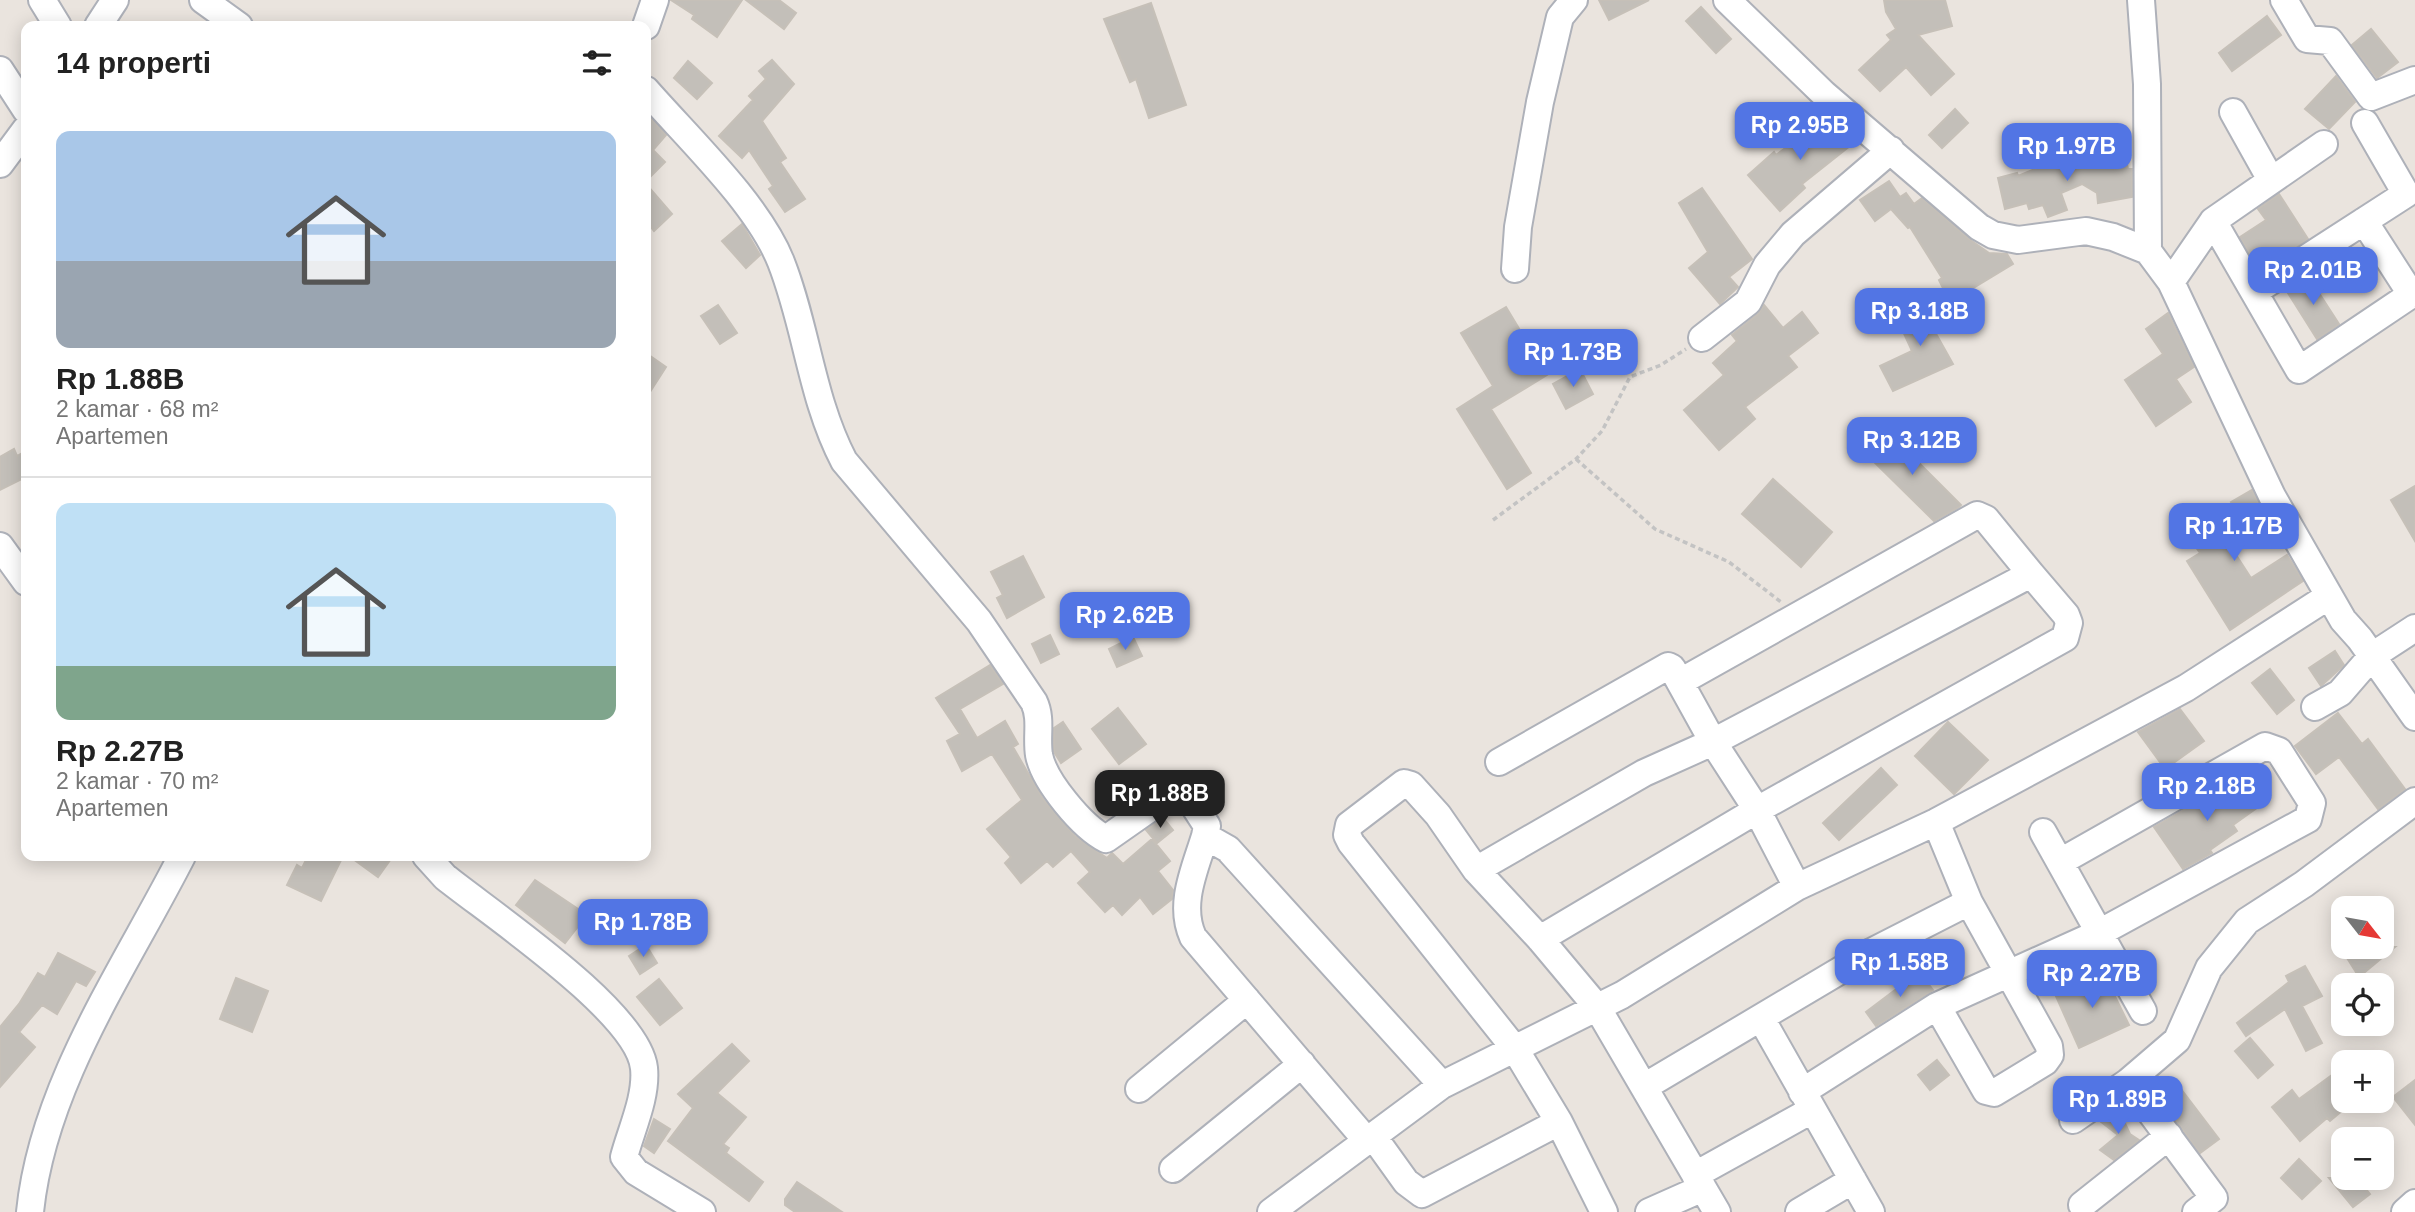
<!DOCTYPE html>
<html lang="id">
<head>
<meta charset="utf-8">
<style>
	body { margin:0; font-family:Arial,sans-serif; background:#f2f2f2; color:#222; height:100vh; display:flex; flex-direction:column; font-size:26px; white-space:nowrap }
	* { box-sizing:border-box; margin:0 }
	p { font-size:23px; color:#767676 }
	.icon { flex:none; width:38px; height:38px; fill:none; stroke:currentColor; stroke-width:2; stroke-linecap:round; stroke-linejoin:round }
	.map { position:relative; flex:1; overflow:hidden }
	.panel { position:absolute; left:21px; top:21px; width:630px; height:840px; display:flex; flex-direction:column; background:#fff; border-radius:14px; box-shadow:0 4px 18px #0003 }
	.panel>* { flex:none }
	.needle { width:46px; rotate:121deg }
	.fabs { position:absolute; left:2331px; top:896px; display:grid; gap:14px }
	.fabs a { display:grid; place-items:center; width:63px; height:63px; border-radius:14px; background:#fff; box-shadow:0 4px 18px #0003; font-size:35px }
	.price { position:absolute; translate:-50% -60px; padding:0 16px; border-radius:14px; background:#5275e4; color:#fff; font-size:23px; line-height:46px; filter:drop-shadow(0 2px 4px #0008) }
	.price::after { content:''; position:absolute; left:50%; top:42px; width:21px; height:16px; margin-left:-10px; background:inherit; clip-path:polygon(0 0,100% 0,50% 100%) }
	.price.active { background:#222; color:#fff }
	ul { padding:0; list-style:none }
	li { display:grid; align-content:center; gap:14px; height:371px; padding:0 35px }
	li+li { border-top:2px solid #e0e0e0 }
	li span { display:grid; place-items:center; height:217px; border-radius:14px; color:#555 }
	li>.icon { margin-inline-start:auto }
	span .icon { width:126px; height:126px; fill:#fffc; stroke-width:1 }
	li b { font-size:30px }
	h2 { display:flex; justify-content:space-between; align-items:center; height:84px; padding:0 35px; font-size:30px }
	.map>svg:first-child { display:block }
	.building { fill:#c3bfb9; stroke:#c6c0b8; stroke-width:2 }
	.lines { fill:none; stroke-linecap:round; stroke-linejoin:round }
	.minor-casing { stroke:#aeb1b9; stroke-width:30 }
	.path { stroke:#c3c3c3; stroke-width:3.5; stroke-dasharray:5 3.5; stroke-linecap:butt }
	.minor { stroke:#fff; stroke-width:26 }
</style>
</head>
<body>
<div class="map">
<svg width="2415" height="1212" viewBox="0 0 2415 1212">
	<rect width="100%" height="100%" fill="#eae4de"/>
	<path class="building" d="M671 0H742L717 37 692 19 694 15Z
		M746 0H779L796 13 784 29Z
		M1599 0H1649L1609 20Z
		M1884 0H1945L1952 26 1918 35 1954 74 1931 95 1906 67 1880 91 1859 70 1891 40 1887 35 1896 29 1886 12Z
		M1151 3 1186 105 1149 118 1136 79 1130 82 1104 19Z
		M1701 7 1731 39 1716 53 1686 21Z
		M2267 16 2281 35 2232 71 2219 53Z
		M2371 29 2398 62 2377 78 2352 45Z
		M772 60 794 84 762 121 786 158 780 162 805 199 785 212 769 189 773 186 749 150 742 158 719 136 753 100 749 96 766 79 759 71Z
		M688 61 712 83 697 99 674 78Z
		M2336 76 2355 102 2329 129 2305 109Z
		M1955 109 1968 123 1942 148 1929 135Z
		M646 113 666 135 653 150 665 162 646 181Z
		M1827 117 1855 142 1802 184 1805 188 1780 211 1748 175 1774 152 1776 155Z
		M2125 154 2128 169H2132V197L2098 203 2097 193 2082 184 2061 193 2067 210 2048 217 2043 205 2029 209 2027 203 2005 209 1998 178 2017 173 2018 176 2061 158 2065 167Z
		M1889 181 1900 197 1906 193 1914 204 1922 198 1969 239 1989 253 2007 254 2013 264 1950 302 1939 280 1942 278 1910 227 1908 228 1891 209 1875 221 1860 200Z
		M646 184 672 214 654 231 646 221Z
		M1702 188 1752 259 1729 277 1738 287 1720 304 1689 268 1708 252 1679 203Z
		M2279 194 2308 239 2259 270 2240 237 2266 220 2258 209Z
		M742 224 760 255 746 268 722 241Z
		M2308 276 2339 324 2317 339 2286 290Z
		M1936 295 1950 324 1935 332 1953 364 1893 391 1880 366 1912 351 1901 327 1924 316 1918 304Z
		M718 305 737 333 720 344 701 316Z
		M1764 305 1783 328 1802 312 1818 333 1788 356 1797 367 1745 407 1755 419 1719 450 1684 410 1724 375 1713 363 1737 341 1732 335 1758 314Z
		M1506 307 1547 375 1491 409 1531 473 1507 489 1457 409 1493 386 1461 333Z
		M2168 313 2194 367 2176 379 2191 402 2156 426 2125 380 2163 354 2146 329Z
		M646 353 666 367 646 398Z
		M1580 369 1593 394 1566 409 1553 384Z
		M1887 431 1961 505 1959 507 1934 521 1865 453Z
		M14 449 17 456 26 451V477L0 490V457Z
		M1773 479 1832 532 1801 567 1742 514Z
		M2415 486V541L2391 500Z
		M2252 490 2265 516 2243 528 2246 534 2229 544 2251 578 2287 555 2303 581 2230 630 2187 561 2200 553 2177 520 2199 505 2212 523 2236 510 2231 502Z
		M1023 556 1044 597 1007 618 997 598 1003 595 991 572Z
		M1050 635 1059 654 1041 663 1032 644Z
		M1133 637 1142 656 1117 667 1109 649Z
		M2335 651 2344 665 2321 686 2309 668Z
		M990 665 1003 684 960 709 977 738 1005 721 1018 744 1013 747 1043 799 1075 836 1098 852 1107 858 1112 853 1123 864 1152 839 1170 861 1158 871 1173 890 1172 899 1153 914 1140 897 1122 915 1113 905 1105 912 1078 883 1090 872 1071 851 1053 867 1047 861 1021 883 1005 863 1011 857 987 829 1022 800 992 754 962 771 947 741 960 734 936 698Z
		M2270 669 2294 700 2277 714 2252 683Z
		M1118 708 1146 744 1119 764 1092 729Z
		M2180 709 2204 741 2165 769 2138 732Z
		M2338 713 2362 744 2368 739 2405 789 2378 809 2339 757 2316 774 2295 746Z
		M1063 722 1081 749 1061 763 1054 752V728Z
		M1948 722 1988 760 1954 794 1915 756Z
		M1881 768 1897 785 1839 840 1823 823Z
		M2242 777 2261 805 2233 825 2237 831 2210 850 2212 853 2183 869 2154 827Z
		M1163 818 1173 830 1157 843 1146 830Z
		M308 856H343L321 901 287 885 297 865 302 868Z
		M349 856H393L378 877Z
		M535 880 587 915 565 943 516 905Z
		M646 945 657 963 640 974 629 956Z
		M2354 947H2395L2359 977 2344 953Z
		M58 953 95 972 86 986 76 981 57 1014 42 1005 19 1032 35 1047 0 1087V1027L19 1004 38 973 45 977Z
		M2305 966 2322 996 2302 1006 2322 1043 2306 1051 2285 1009 2246 1036 2237 1023 2289 982 2286 976Z
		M1919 972 1933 990 1876 1026 1866 1012Z
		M2103 972 2129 1025 2079 1048 2055 994Z
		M236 978 268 991 252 1032 220 1019Z
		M659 979 682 1008 660 1025 637 997Z
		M2250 1038 2273 1065 2258 1078 2235 1051Z
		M732 1044 749 1061 717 1093 746 1117 723 1144 729 1148 726 1153 763 1182 749 1201 668 1141 693 1108 678 1094Z
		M1937 1060 1949 1075 1930 1090 1918 1075Z
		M2343 1067V1110L2330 1121 2327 1118 2300 1141 2272 1107 2292 1090 2299 1099Z
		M2415 1080V1125L2393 1097Z
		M2181 1089 2219 1139 2200 1153 2163 1103Z
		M2114 1111 2122 1117 2130 1134 2139 1140 2114 1160 2100 1150 2118 1135 2100 1121Z
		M654 1119 670 1129 654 1153 644 1146Z
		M2299 1159 2321 1181 2302 1199 2281 1178Z
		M2329 1178H2357L2370 1194 2353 1207Z
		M797 1182 842 1212H795L785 1205V1199Z"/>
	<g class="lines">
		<defs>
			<path id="minor" d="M42 0 58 26
				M203 0 239 26
				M1727 0 1824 94 1979 227 1993 235 2018 240 2086 231 2113 237 2148 251 2171 282 2272 496 2343 620 2360 639 2415 717
				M2141 0 2147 84 2148 251
				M2284 0 2307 39 2330 41 2371 97 2415 80
				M98 26 115 0
				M646 26 655 0
				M0 70 26 110
				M646 90C688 138 758 204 781 262 807 328 811 398 844 461L979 621 1034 702C1042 719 1036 736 1039 755 1044 781 1082 827 1106 839L1176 790 1187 795 1207 826 1205 836 1228 849 1442 1085
				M2233 112 2271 180
				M0 164 26 129
				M2213 221 2299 370 2415 292
				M2364 221 2411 294
				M1515 269 1518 227 1540 102 1560 17 1574 0
				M2171 282 2213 221 2324 144
				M2254 292 2406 194 2365 123
				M1702 338 1748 302 1767 265 1793 234 1891 150
				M0 546 26 582
				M2031 574 2066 615 2069 623 2065 638 1757 810 1713 742Z
				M1680 682 1977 515 1986 519 2031 574
				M2315 707 2340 693 2372 656 2415 628
				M1936 822 1969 902 2049 1046 2050 1055 2045 1062 1994 1093 1986 1091 1937 1006
				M2043 832 2143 1011
				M1205 836C1195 869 1178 904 1193 937L1367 1141
				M426 856 445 877C491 914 638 1012 644 1068 647 1097 631 1130 624 1157L636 1172 702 1212
				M1476 870 1644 773 1713 742 1672 668 1668 666 1499 762
				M1540 939 1757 810 1797 887
				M1762 1020 1871 1212
				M2128 1082 2214 1198 2196 1212
				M1644 1087 1873 951 1969 902
				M1139 1089 1247 1000
				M1802 1092 1937 1006 2099 933 2308 819 2312 803 2279 751 2265 746 2060 862
				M2073 1120 2128 1082 2177 1040 2209 968 2247 921 2304 884 2415 801
				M1373 1136 1406 1182 1422 1194 1559 1122
				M1173 1169 1302 1064
				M1695 1175 1812 1110
				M2082 1205 2169 1136
				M30 1212C43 1084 125 968 182 856
				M1271 1212 1442 1085 1622 995 1797 887 1936 822 2186 688 2329 596
				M1604 1212 1559 1122 1515 1049 1351 843 1347 835 1349 825 1404 783 1411 785 1438 815 1476 870 1540 939 1597 1007 1717 1212
				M1649 1212 1703 1188
				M1799 1212 1853 1180
				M2405 1212 2415 1203"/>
		</defs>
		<use href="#minor" class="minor-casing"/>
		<path class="path" d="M1576 459 1655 529 1729 562 1781 602
			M1493 520 1576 459 1602 431 1630 377 1661 365 1686 349"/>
		<use href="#minor" class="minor"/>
	</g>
</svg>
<div class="fabs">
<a><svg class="needle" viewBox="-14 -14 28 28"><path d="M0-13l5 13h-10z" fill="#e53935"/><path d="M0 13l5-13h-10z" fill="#767676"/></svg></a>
<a><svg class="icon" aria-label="locate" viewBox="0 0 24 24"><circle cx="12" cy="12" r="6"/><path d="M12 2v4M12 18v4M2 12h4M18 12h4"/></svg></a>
<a>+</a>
<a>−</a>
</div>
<b class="price" style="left:1800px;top:162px">Rp 2.95B</b>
<b class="price" style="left:2067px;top:183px">Rp 1.97B</b>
<b class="price" style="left:2313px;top:307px">Rp 2.01B</b>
<b class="price" style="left:1920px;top:348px">Rp 3.18B</b>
<b class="price" style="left:1573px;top:389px">Rp 1.73B</b>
<b class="price" style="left:1912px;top:477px">Rp 3.12B</b>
<b class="price" style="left:2234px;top:563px">Rp 1.17B</b>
<b class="price" style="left:1125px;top:652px">Rp 2.62B</b>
<b class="price" style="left:2207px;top:823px">Rp 2.18B</b>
<b class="price active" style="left:1160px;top:830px">Rp 1.88B</b>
<b class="price" style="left:643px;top:959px">Rp 1.78B</b>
<b class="price" style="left:1900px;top:999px">Rp 1.58B</b>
<b class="price" style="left:2092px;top:1010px">Rp 2.27B</b>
<b class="price" style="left:2118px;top:1136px">Rp 1.89B</b>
<section class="panel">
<h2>14 properti<svg class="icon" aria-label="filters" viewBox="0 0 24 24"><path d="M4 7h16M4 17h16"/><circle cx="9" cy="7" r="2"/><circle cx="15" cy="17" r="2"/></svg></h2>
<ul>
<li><span style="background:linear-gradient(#a9c7e8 60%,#9aa5b1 0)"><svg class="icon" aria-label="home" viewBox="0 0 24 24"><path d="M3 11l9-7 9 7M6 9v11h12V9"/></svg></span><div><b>Rp 1.88B</b><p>2 kamar · 68 m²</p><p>Apartemen</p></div></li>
<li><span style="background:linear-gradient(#bfe0f5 75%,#7fa58c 0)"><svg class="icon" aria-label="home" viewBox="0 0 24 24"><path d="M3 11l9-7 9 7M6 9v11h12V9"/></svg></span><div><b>Rp 2.27B</b><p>2 kamar · 70 m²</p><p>Apartemen</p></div></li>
</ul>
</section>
</div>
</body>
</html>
